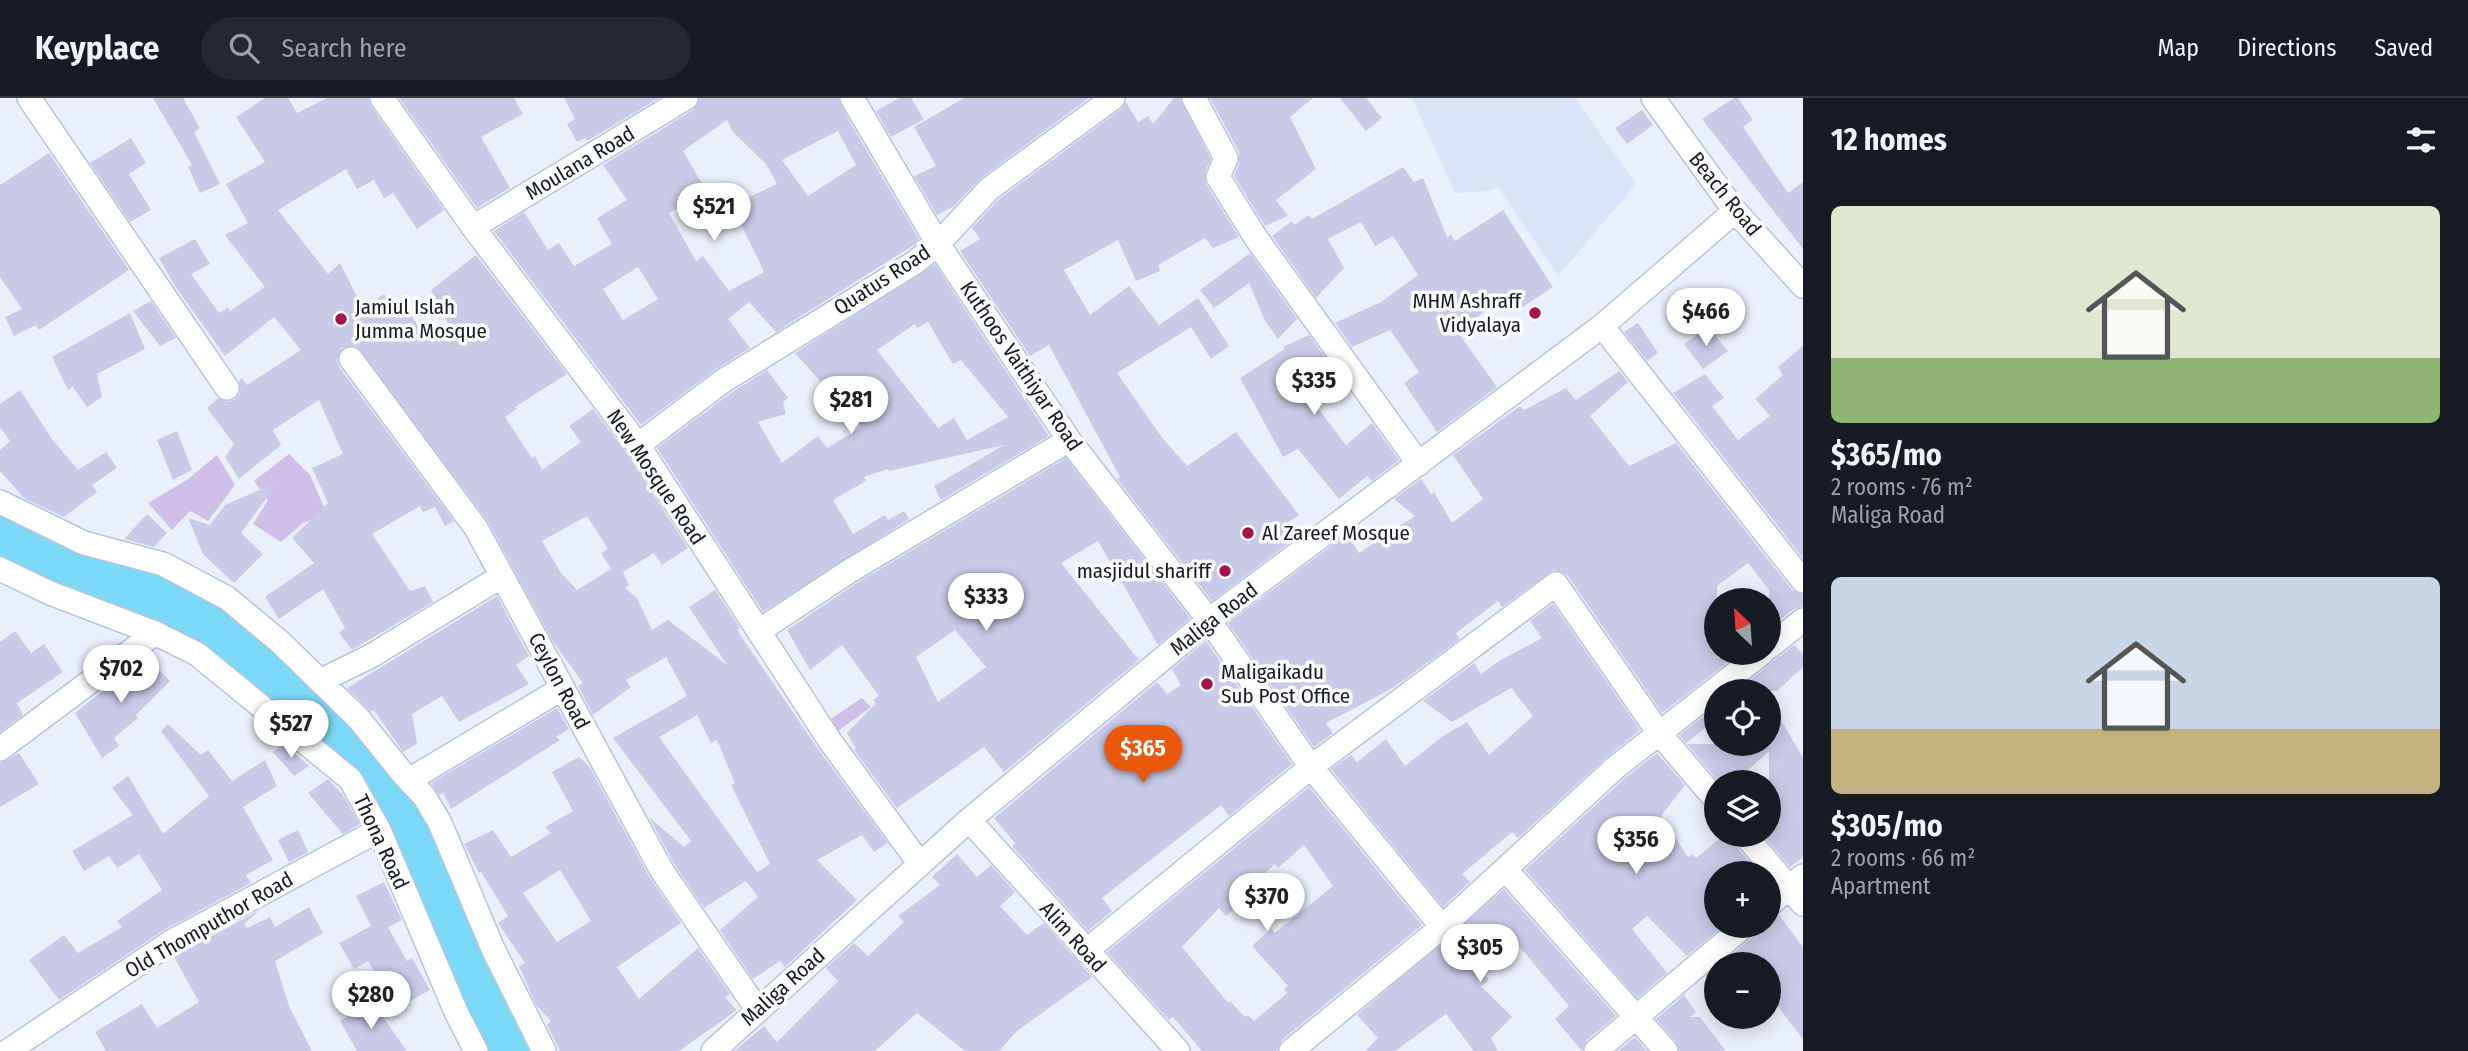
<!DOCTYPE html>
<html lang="en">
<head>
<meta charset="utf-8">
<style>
	body { margin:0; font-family:"Fira Sans Condensed",sans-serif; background:#242831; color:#f1f3f6; height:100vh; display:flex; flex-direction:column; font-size:26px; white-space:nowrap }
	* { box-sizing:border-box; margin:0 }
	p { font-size:23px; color:#9ea1a6 }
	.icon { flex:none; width:38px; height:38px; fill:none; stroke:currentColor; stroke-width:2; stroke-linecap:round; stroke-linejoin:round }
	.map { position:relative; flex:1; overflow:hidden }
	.details { display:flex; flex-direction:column; background:#171b24; width:665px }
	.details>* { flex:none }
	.needle { width:46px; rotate:335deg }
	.buttons { position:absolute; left:1704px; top:490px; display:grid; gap:14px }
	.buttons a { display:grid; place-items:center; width:77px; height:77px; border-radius:50%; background:#171b24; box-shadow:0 4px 18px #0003; font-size:35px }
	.price { position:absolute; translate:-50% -60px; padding:0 16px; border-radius:24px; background:#fff; color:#222; font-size:23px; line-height:46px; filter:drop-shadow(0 2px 4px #0008) }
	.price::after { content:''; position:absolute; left:50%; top:42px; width:21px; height:16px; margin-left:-10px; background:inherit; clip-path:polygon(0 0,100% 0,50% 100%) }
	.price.current { background:#ea580c; color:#fff }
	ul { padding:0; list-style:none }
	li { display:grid; align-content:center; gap:14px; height:371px; padding:0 28px }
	li span { display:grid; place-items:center; height:217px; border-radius:10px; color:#555 }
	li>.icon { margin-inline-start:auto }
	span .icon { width:126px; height:126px; fill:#fffc; stroke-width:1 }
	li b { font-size:30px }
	h2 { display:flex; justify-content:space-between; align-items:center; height:84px; padding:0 28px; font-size:30px }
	header { display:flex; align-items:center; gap:42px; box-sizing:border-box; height:98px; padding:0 35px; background:#171b24; border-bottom:2px solid #363941 }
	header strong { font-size:33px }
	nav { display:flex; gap:38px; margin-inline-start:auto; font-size:24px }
	.search { width:490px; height:63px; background:#242831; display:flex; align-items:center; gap:18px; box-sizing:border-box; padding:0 24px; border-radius:38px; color:#9ea1a6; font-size:26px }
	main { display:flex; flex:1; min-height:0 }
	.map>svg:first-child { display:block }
	.built { fill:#d9e4f9 }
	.green { fill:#cfbee7 }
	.water { fill:#7bd8f6 }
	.building { fill:#c9cae8; fill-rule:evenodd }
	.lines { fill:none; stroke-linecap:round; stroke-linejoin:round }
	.street-casing { stroke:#b5c4de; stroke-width:26 }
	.street { stroke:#fff; stroke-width:23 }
	.poi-dot { fill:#a7144c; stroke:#fdfdfd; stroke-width:2.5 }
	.labels { text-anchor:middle; stroke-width:7; stroke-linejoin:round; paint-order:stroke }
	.street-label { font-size:21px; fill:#161b25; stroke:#fdfdfd }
	.poi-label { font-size:21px; fill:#161b25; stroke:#fdfdfd; text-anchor:start }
</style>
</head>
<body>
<header>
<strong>Keyplace</strong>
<div class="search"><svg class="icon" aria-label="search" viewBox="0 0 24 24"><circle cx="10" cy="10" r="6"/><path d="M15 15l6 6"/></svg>Search here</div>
<nav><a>Map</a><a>Directions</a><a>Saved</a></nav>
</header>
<main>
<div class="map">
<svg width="1803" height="953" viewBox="0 0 1803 953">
	<rect width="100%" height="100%" fill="#eaf0fb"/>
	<path class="built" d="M1412 0H1575L1636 86 1558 178 1498 89 1488 93 1455 95Z"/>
	<path class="green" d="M289 356 310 377 327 416 303 425 281 444 253 426 268 402 254 383Z
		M217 357 235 387 208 423 190 413 172 432 148 405 187 382Z
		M862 600 871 609 838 633 829 622Z"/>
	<path class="water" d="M0 404 226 503 404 677 544 953H476L347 678 194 555 0 471Z"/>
	<path class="building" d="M153 0H183L200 30 194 34 220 86 200 95 188 69 192 67Z
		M265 0H288L297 15 327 0H368L371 8 444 112 417 131 393 95 384 100 374 82 357 91 346 71 278 112 328 176 340 165 363 211 384 196 394 210 402 202 426 241 449 227 431 192 476 157 567 276 515 309 517 311 505 319 532 360 535 358 542 372 581 344 569 328 593 311 627 355 688 450 662 467 654 455 623 474 629 487 625 490 637 500 652 532 668 522 727 567 689 509 715 492 740 530 737 532 818 651 888 745 874 754 862 737 817 762 857 802 785 869 780 863 753 881 720 832 758 799 746 783 704 810 674 766 649 719 684 749 691 743 613 640 687 598 666 559 626 582 631 589 593 617 578 588 583 585 552 542 487 422 356 248 342 250 337 262 339 269 454 423 445 428 435 409 423 414 420 408 372 436 410 493 425 488 433 504 352 552 339 535 345 530 323 491 279 521 265 499 314 465 292 440 328 405 312 370 343 356 319 302 273 332 281 347 239 381 225 359 234 346 207 310 218 300 227 304 234 302 240 295 239 283 242 280 247 287 301 252 274 219 225 258 175 188 159 160 195 141 210 166 191 176 219 215 228 210 230 213 265 189 225 137 248 125 226 86 265 64 236 19ZM587 418 608 451 601 455 611 471 577 492 561 475 542 443ZM697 617 711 645 717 642 735 685 731 687 770 766 757 774 659 639Z
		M399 0H514L523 16 481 39 510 90 477 110Z
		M564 0H659L587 43 585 40 577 44 567 26 575 21Z
		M700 0H838L851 26 782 62 808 98 856 67 838 33 851 26 920 143 776 234 749 204 728 221 750 250 715 272 641 327 494 133 524 114 548 152 559 145 574 168 612 146 597 120 627 102 603 67 693 12ZM727 22 733 34 766 66 777 86 732 107 764 174 729 193 703 158 696 163 669 115 707 94 683 53ZM638 169 658 201 623 222 603 191Z
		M899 0H911L924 21 891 39 876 13Z
		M964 0H1089L981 80 954 108 937 117 914 78 936 68 914 29Z
		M1174 0H1180L1211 61 1205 74 1206 86 1239 139 1213 150 1205 140 1158 167 1160 173 1136 183 1118 142 1064 172 1090 217 1129 188 1159 227 1198 200 1229 248 1211 261 1191 229 1117 275 1163 341 1187 368 1236 334 1299 417 1287 425 1297 439 1212 503 1117 381 1120 379 1049 247 1030 258 960 153 980 141 972 130 998 102 1121 11 1126 4 1138 24 1148 18 1153 26Z
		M1210 0H1313L1290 19 1316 71 1276 102 1288 118 1265 128 1234 78 1239 65V54Z
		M1340 0H1366L1382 20 1366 33Z
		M1734 0H1738L1753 22 1743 29 1788 95 1803 84V151L1702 21Z
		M1642 12 1653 27 1627 46 1615 30Z
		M131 40 146 65 129 76 151 112 130 124 90 65Z
		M49 55 129 172 39 232 36 227 14 238 5 219 22 211 0 179V87Z
		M1403 69 1414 84 1423 80 1447 139 1451 137 1455 143 1503 112 1553 189 1515 214 1506 199 1457 233 1497 289 1437 334 1404 285 1419 274 1390 232 1352 249 1335 225 1381 204 1418 177 1393 138 1375 148 1361 124 1328 141 1344 170 1316 200 1272 138 1292 123 1294 127 1309 117 1312 121Z
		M1250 155 1297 221 1278 241 1265 223 1249 185 1214 210 1200 192Z
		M935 166 1049 338 941 402 934 388 1004 347 889 373 888 371 864 379 866 383 833 402 853 436 885 417 888 422 904 413 909 421 763 514 657 350 731 295 767 272 788 300 783 304 786 316 758 324 782 365 818 338 827 350 862 329 849 315 881 290 836 301 795 255ZM928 224 953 266 961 262 1008 319 967 342 954 320 938 330 877 252 915 226 917 230Z
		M1697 195 1707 211 1689 225 1676 211Z
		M151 203 176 240 160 248 133 213Z
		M130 215 145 251 97 276 102 299 87 309 73 289 68 292 52 259Z
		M1638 225 1658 255 1647 263 1624 234Z
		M1708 229 1728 253 1703 271 1684 246Z
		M1309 237 1347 290 1317 309 1346 347 1372 325 1399 362 1372 383 1367 378 1339 401 1298 351 1283 359 1240 280 1285 251 1283 249Z
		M1803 248V460L1673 295 1705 276 1724 300 1712 308 1738 342 1770 318 1755 301 1783 277 1778 269Z
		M1619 273 1628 284 1590 318 1629 368 1676 345 1792 492 1803 497V508L1794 511 1769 531V492L1748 465 1717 488V555H1740L1662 615 1568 478 1554 472 1502 509 1498 503 1456 535 1460 541 1393 590 1326 625 1333 635 1314 649 1228 525 1347 436 1359 455 1415 418 1394 401 1421 381 1431 396 1434 394 1452 425 1483 401 1453 357 1520 308 1524 312 1566 290 1576 302Z
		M20 292 52 341 78 372 106 354 117 370 92 387 97 394 64 419 25 401 0 373V352L10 343 0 329V306Z
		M177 333 192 372 173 382 157 342Z
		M1066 360 1190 520 1158 547 1098 443 1061 465 1139 562 1004 674 984 649 897 710 854 652 856 651 847 635 876 605 873 602 879 598 842 547 810 572 787 532 855 486ZM955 532 986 569 938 604 916 559Z
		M278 384 241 435 263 456 234 485 203 456 188 420 210 427 225 407Z
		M147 416 167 435 154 449 124 441Z
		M497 498 529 558 516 567 529 586 459 624 442 598 412 616 417 646 403 654 374 612 371 614 347 590Z
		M1553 506 1640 632 1607 659 1518 740 1512 734 1462 776 1470 784 1443 809 1331 671 1351 657 1357 664 1386 641 1405 668 1443 638 1467 624 1489 657 1533 618 1511 590 1452 624 1423 603 1474 565 1481 576 1499 563 1542 540 1530 523Z
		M15 533 31 555 44 546 63 574 17 605 23 617 0 634V544Z
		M1206 543 1292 666 1229 718 1221 707 1102 800 1112 813 1088 833 1012 748 1015 745 994 720 1157 584 1167 596 1181 587 1172 571Z
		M1794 547 1803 556V569L1777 593H1736Z
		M146 559 170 583 136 617 138 620 114 640 119 648 102 660 75 615Z
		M1769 601 1803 660V759L1790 769 1763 737H1769V653L1735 684H1719L1687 646H1769Z
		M1717 608V621L1686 645 1679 637Z
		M557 610 569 631 556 639 560 642 451 711 443 695 439 697 431 685Z
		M168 626 201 657 208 652 232 683 265 662 277 688 243 709 273 762 246 777 251 785 164 832 59 902 29 862 64 837 78 855 122 829 117 823 162 792 139 756 117 770 109 758 84 773 72 753 133 717 112 690 128 678 163 736 209 698 161 633Z
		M285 646 309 668 294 678 273 654Z
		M19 655 39 686 0 709V665Z
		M1657 655 1685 687 1661 718 1688 759 1692 756 1696 760 1724 737H1731L1734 746 1759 775H1717V828H1723L1687 858 1647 818 1632 831 1667 875 1637 900 1525 772 1625 680Z
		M579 659 589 668 650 780 681 825 617 869 639 901 698 850 730 896 725 899 737 912 679 953H560L547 927 551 923 536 907 519 868 525 865 498 825 508 818 481 774 479 775 464 746 493 732 511 759 551 735 545 729 573 713 552 674ZM560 772 591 823 557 844 523 795Z
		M328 681 343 697 360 726 343 736 308 695Z
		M1309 689 1422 827 1282 942 1277 953H1202L1173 919 1169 922 1107 854ZM1304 747 1333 788 1275 835 1271 831 1252 848 1288 888 1284 891 1287 895 1254 923 1248 917 1245 919 1230 903 1228 905 1182 849 1219 810 1226 818 1241 805 1237 800 1275 766 1278 770Z
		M298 732 308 754 289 764 278 742Z
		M957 756 977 779 991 767 1015 794 1000 808 1027 837 1044 825 1092 879 1017 933 999 953H965L917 915 875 953H734L764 928 777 944 838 883 826 870 854 845 868 858 904 824 898 818 940 787 932 779Z
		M384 784 402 822 388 829 407 863 412 860 430 892 395 911 368 863 354 871 339 845 371 828 356 798Z
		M1504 791 1616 918 1587 942 1582 953 1555 921 1569 908 1519 848 1484 877 1489 882 1481 888 1512 919 1491 940 1498 953H1474L1446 916 1395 953H1365L1378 940 1357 917Z
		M309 809 323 835 275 863 289 908 312 953H106L95 934 142 906 157 930 199 904 174 859 260 812 244 826 247 830 270 819 275 829Z
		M1779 817 1803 849V941L1769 897V866H1720L1753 839 1758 828H1769V821Z
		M1684 897 1696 914 1690 919H1700L1726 953H1680L1676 944 1656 921Z
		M372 904 407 953H357L340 923Z
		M1635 939 1647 953H1618Z"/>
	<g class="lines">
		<defs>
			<path id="street" d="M29 0 227 290
				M382 0 473 129 638 347 830 643 920 766
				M852 0 938 146 1069 342 1209 522 1311 669 1442 829
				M1194 0 1226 60 1218 79 1256 140 1419 366
				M1653 0 1735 113 1803 188
				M473 129 686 0
				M1602 228 1803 483
				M351 261 476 430 662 773 757 911
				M638 347 723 283 914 165 938 146 989 91 1113 0
				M0 404 84 445 163 466 227 500 280 544 359 621 404 677 424 698 440 725 493 851 544 953
				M0 471 50 495 155 535 197 556 350 681 379 732 456 914 476 953
				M759 533 848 474 1069 342
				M1769 549 1803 522
				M320 583 371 558 502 478
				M0 651 155 535
				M409 682 563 590
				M969 722 1178 953
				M1745 737 1803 806
				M1505 771 1666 953
				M1769 807 1803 778
				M1086 853 1311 669 1556 486 1659 635 1717 703
				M8 953 171 844 379 732
				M713 953 969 722 1209 522 1602 228 1735 113
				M1291 953 1442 829 1616 669 1762 555
				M1596 953 1744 828"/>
		</defs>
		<use href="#street" class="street-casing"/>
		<use href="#street" class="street"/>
	</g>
	<g class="poi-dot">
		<circle cx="1535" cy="215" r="7"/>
		<circle cx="341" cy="221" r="7"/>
		<circle cx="1248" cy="435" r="7"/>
		<circle cx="1225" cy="473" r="7"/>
		<circle cx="1207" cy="586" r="7"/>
	</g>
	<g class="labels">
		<g class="street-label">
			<text transform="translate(580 65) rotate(-31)" y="7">Moulana Road</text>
			<text transform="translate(1725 96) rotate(51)" y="7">Beach Road</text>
			<text transform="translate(882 182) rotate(-33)" y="7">Quatus Road</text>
			<text transform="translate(1021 268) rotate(56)" y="7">Kuthoos Vaithiyar Road</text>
			<text transform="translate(656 379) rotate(56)" y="7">New Mosque Road</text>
			<text transform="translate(1214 521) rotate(-38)" y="7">Maliga Road</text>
			<text transform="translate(559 583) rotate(62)" y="7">Ceylon Road</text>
			<text transform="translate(381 744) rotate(65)" y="7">Thona Road</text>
			<text transform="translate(209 827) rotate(-30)" y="7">Old Thomputhor Road</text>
			<text transform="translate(1073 839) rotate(48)" y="7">Alim Road</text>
			<text transform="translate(783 889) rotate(-42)" y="7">Maliga Road</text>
		</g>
		<g class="poi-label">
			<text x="1521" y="210" text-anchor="end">MHM Ashraff<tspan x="1521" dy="24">Vidyalaya</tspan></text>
			<text x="355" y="216">Jamiul Islah<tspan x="355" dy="24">Jumma Mosque</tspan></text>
			<text x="1262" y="442">Al Zareef Mosque</text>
			<text x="1211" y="480" text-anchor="end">masjidul shariff</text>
			<text x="1221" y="581">Maligaikadu<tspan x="1221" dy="24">Sub Post Office</tspan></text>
		</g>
	</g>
</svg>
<div class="buttons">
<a><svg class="needle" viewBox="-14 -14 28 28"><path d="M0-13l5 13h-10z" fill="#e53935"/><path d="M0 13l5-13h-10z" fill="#9ea1a6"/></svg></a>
<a><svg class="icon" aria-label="locate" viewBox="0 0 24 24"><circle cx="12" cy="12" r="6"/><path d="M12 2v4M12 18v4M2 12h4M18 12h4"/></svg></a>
<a><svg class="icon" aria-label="layers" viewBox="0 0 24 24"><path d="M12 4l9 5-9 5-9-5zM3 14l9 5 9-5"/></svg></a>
<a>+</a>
<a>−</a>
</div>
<b class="price" style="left:714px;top:145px">$521</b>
<b class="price" style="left:1706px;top:250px">$466</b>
<b class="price" style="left:1314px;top:319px">$335</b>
<b class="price" style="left:851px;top:338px">$281</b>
<b class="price" style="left:986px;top:535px">$333</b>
<b class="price" style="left:121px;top:607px">$702</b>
<b class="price" style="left:291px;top:662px">$527</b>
<b class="price current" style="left:1143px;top:687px">$365</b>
<b class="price" style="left:1636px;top:778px">$356</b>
<b class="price" style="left:1267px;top:835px">$370</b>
<b class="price" style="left:1480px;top:886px">$305</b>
<b class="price" style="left:371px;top:933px">$280</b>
</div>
<section class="details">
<h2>12 homes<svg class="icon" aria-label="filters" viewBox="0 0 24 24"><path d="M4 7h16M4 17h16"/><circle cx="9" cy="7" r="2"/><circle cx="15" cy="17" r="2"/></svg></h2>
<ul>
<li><span style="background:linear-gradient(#dfe7d0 70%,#8fb573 0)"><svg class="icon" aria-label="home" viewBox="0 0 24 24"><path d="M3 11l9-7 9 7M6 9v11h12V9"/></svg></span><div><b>$365/mo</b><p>2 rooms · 76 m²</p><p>Maliga Road</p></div></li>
<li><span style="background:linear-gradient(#c9d6e8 70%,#c2b280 0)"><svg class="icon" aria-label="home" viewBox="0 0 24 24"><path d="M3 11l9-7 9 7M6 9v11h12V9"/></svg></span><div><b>$305/mo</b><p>2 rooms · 66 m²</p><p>Apartment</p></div></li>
</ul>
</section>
</main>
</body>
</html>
